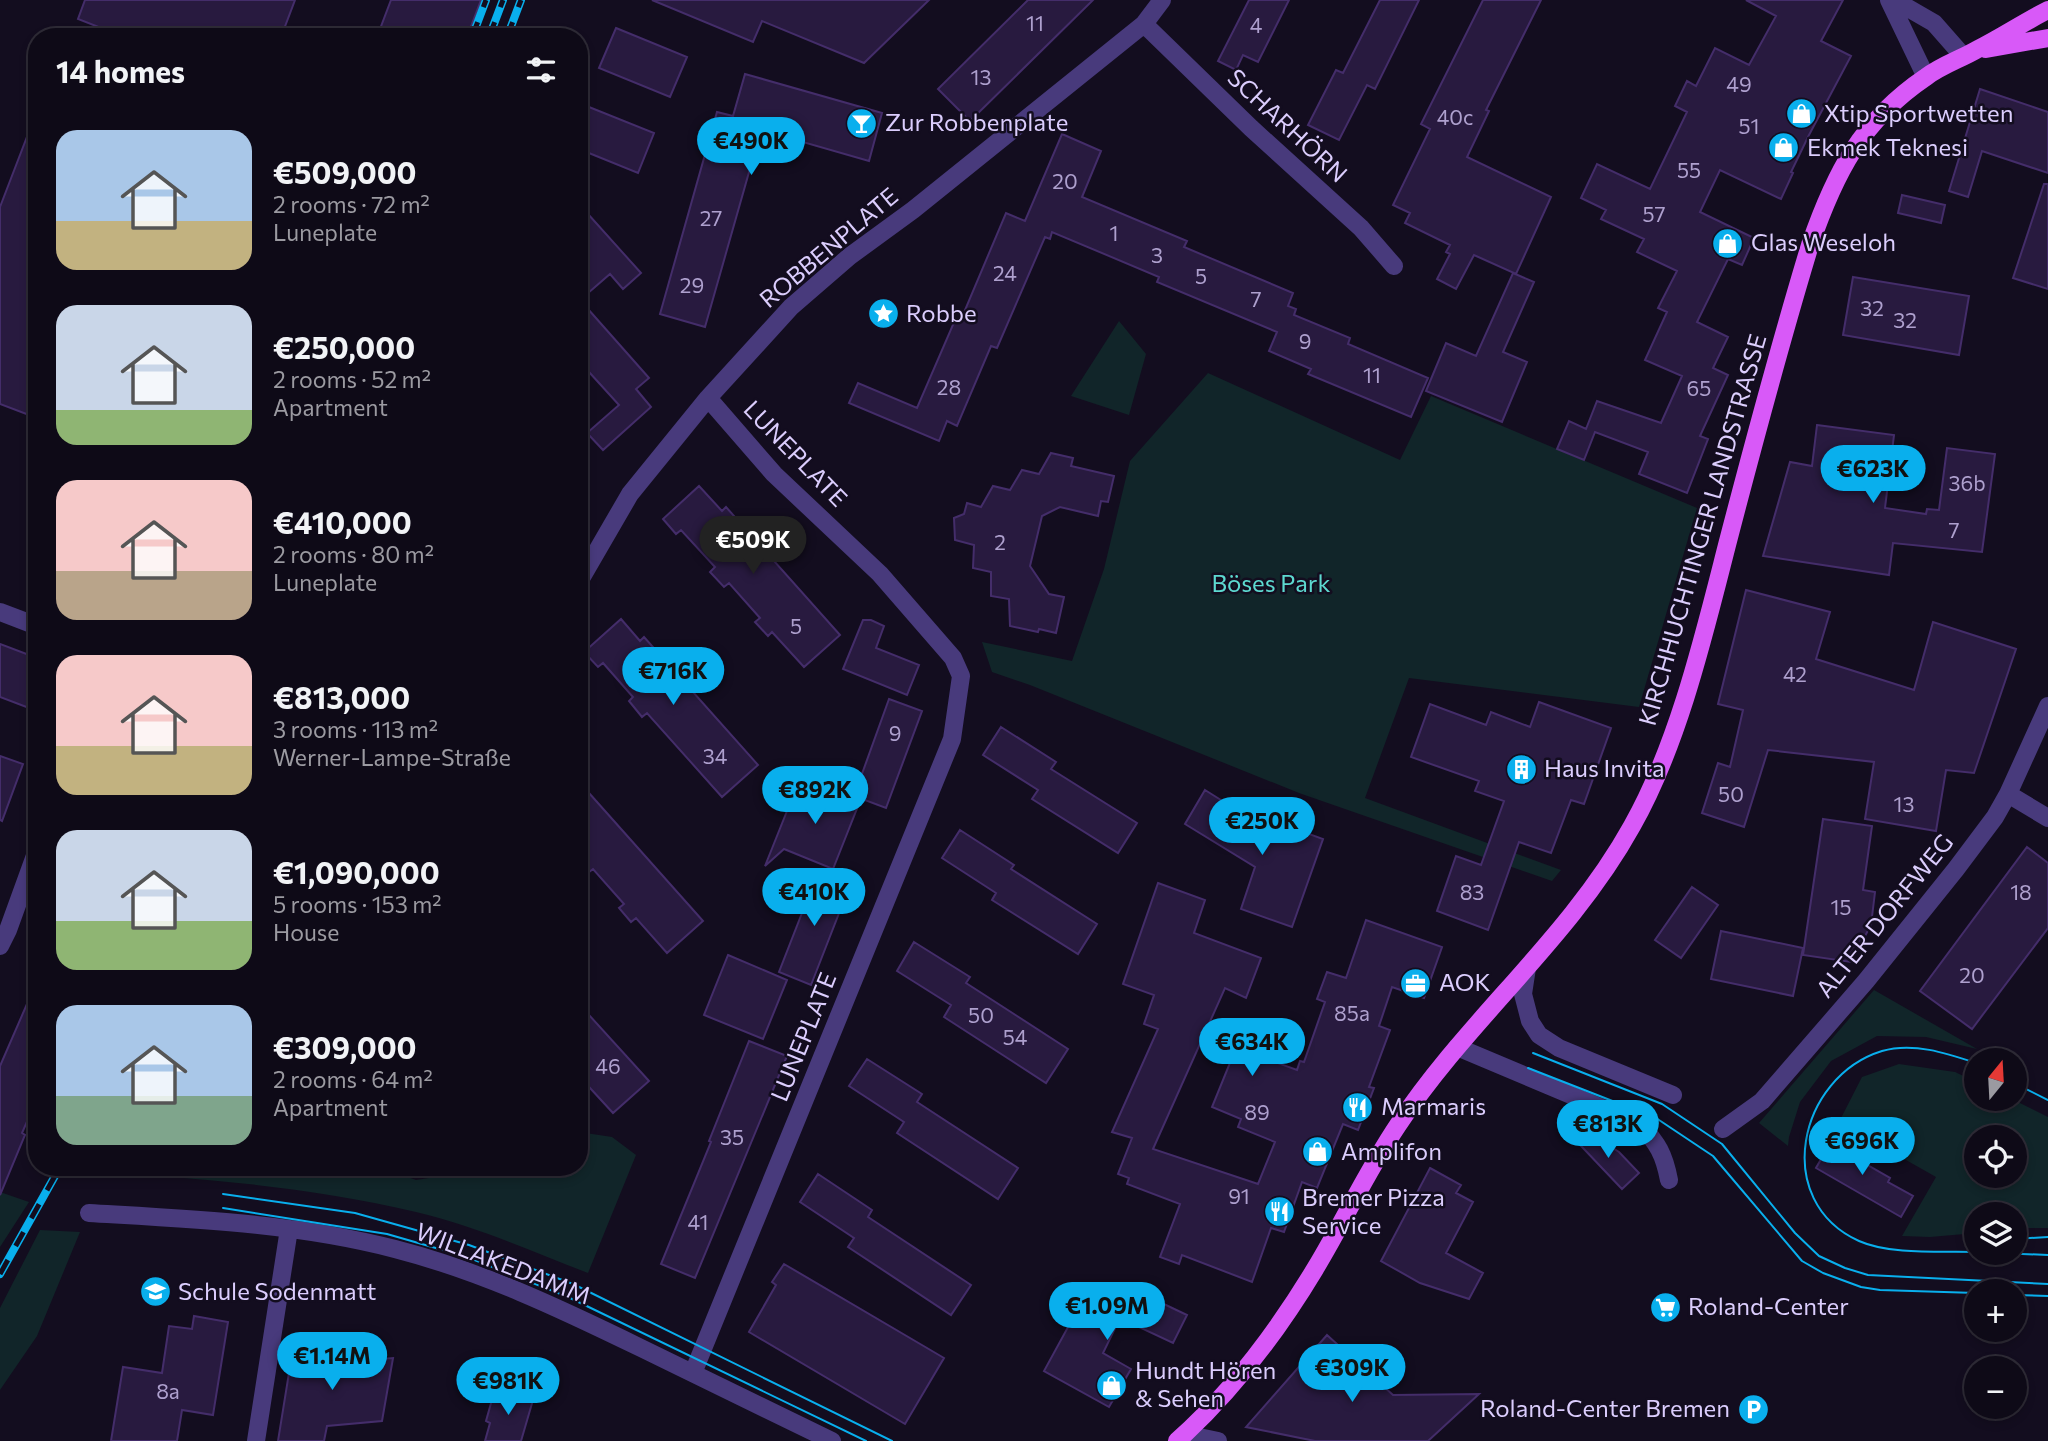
<!DOCTYPE html>
<html lang="en">
<head>
<meta charset="utf-8">
<style>
	body { margin:0; font-family:Commissioner,sans-serif; background:#1c1824; color:#f1f3f6; height:100vh; display:flex; flex-direction:column; font-size:26px; white-space:nowrap }
	* { box-sizing:border-box; margin:0 }
	p { font-size:23px; color:#9b9aa1 }
	.icon { flex:none; width:38px; height:38px; fill:none; stroke:currentColor; stroke-width:2; stroke-linecap:round; stroke-linejoin:round }
	.map { position:relative; flex:1; overflow:hidden }
	.drawer { position:absolute; left:28px; top:28px; width:560px; height:1148px; display:flex; flex-direction:column; background:#0e0a17; border-radius:28px; box-shadow:0 4px 10px #0003,0 0 0 2px #2e2b36 }
	.drawer>* { flex:none }
	.needle { width:46px; rotate:18deg }
	.buttons { position:absolute; left:1964px; top:1048px; display:grid; gap:14px }
	.buttons a { display:grid; place-items:center; width:63px; height:63px; border-radius:50%; background:#0e0a17; box-shadow:0 4px 10px #0003,0 0 0 2px #2e2b36; font-size:35px }
	.price { position:absolute; translate:-50% -60px; padding:0 16px; border-radius:24px; background:#09afed; color:#111; font-size:23px; line-height:46px; filter:drop-shadow(0 2px 4px #0008) }
	.price::after { content:''; position:absolute; left:50%; top:42px; width:21px; height:16px; margin-left:-10px; background:inherit; clip-path:polygon(0 0,100% 0,50% 100%) }
	.price.selected { background:#222; color:#fff }
	ul { padding:0; list-style:none }
	li { display:flex; align-items:center; gap:21px; height:175px; padding:0 28px }
	li span { display:grid; place-items:center; flex:none; width:196px; height:140px; border-radius:21px; color:#555 }
	li>.icon { margin-inline-start:auto }
	span .icon { width:84px; height:84px; fill:#fffc; stroke-width:1 }
	li b { font-size:30px }
	h2 { display:flex; justify-content:space-between; align-items:center; height:84px; padding:0 28px; font-size:30px }
	.map>svg:first-child { display:block }
	.green { fill:#112529; fill-rule:evenodd }
	.building { fill:#281a3f; stroke:#442d6a; stroke-width:2 }
	.lines { fill:none; stroke-linecap:round; stroke-linejoin:round }
	.minor { stroke:#483a7c; stroke-width:18 }
	.major { stroke:#d859f8; stroke-width:18 }
	.tram { stroke:#09afed; stroke-width:2 }
	.rail-casing { stroke:#09afed; stroke-width:8 }
	.rail { stroke:#130d1f; stroke-width:5; stroke-dasharray:16; stroke-linecap:butt }
	.labels { text-anchor:middle; stroke-width:5; stroke-linejoin:round; paint-order:stroke }
	.number-label { font-size:21px; fill:#aea0ce }
	.poi-label { font-size:24px; fill:#dbcdfd; stroke:#130d1f; text-anchor:start }
	.street-label { font-size:24px; fill:#dbcdfd; stroke:#130d1f }
	.park-label { font-size:24px; fill:#5dd9d0; stroke:#130d1f }
</style>
</head>
<body>
<div class="map">
<svg width="2048" height="1441" viewBox="0 0 2048 1441">
	<rect width="100%" height="100%" fill="#130d1f"/>
	<path class="green" d="M1119 321 1146 354 1129 415 1071 396Z
		M1208 373 1400 460 1431 396 1697 508 1639 707 1409 678 1365 798 1561 870 1552 881 1299 793 1030 685 992 672 982 642 1072 661 1104 569 1130 461Z
		M1874 990 1977 1049 1926 1037 1877 1036 1831 1061 1800 1102 1789 1137 1788 1146 1759 1123Z
		M1899 1064 1955 1072 1976 1082V1099H2012L2048 1117V1228H2014V1214H1976V1233L1930 1237 1902 1236 1936 1177 1839 1122 1862 1077ZM1976 1138H2014V1176H1976Z
		M579 1132 612 1137 636 1155 588 1273C531 1251 475 1226 416 1212 303 1185 187 1177 71 1171L73 1167H380L416 1180 429 1178 432 1167H579Z
		M0 1192 29 1202 0 1247Z
		M40 1230 80 1232 37 1336 0 1390V1308Z"/>
	<path class="building" d="M85 0H295L281 37H124L78 19Z
		M391 0H481L467 37H377Z
		M652 0H929L864 63 762 21 753 42Z
		M1028 0H1093L970 121 938 89Z
		M1249 0H1289L1258 62 1243 55 1236 70 1218 61Z
		M1380 0H1419L1375 89 1367 85 1339 140 1308 125 1336 70 1343 73Z
		M1483 0H1541L1486 110 1489 111 1467 157 1551 197 1516 274 1474 255 1456 289 1437 279 1450 254 1446 252 1450 245 1405 223 1410 213 1393 205 1430 129 1421 124Z
		M1746 0H1843L1821 41 1851 56 1809 135 1791 172 1793 173 1781 199 1720 170 1700 212 1754 238 1742 265 1728 259 1697 322 1728 337 1713 368 1728 375 1700 436 1708 439 1687 493 1639 474 1648 452 1595 432 1584 460 1557 449 1569 421 1586 429 1597 401 1661 423 1682 376 1645 360 1667 312 1658 308 1677 271 1637 252 1644 239 1601 219 1606 210 1581 198 1597 164 1650 189 1687 112 1675 106 1687 81 1696 86 1715 48 1749 65 1776 16Z
		M616 28 687 57 670 97 599 68Z
		M745 74 882 113 869 161 761 130 705 327 660 314 717 112 733 116Z
		M1980 89 2048 112V173L1982 151 1968 197 1949 191Z
		M584 105 654 133 638 173 579 149V116Z
		M35 116H37V418L0 404V207Z
		M1062 134 1101 151 1082 197 1187 241 1184 247 1293 293 1288 306 1296 309 1294 315 1350 338 1348 344 1428 378 1411 417 1308 374 1311 369 1269 351 1277 332 1157 282 1159 277 1052 232 1050 239 1045 237 997 348 991 346 957 426 947 421 939 441 849 403 858 383 917 408 955 320 960 322 1006 213 1025 221Z
		M2044 184H2048V289L2013 278Z
		M1902 195 1945 205 1941 223 1898 213Z
		M579 204 641 273 623 289 610 274 580 300 649 378 636 389 651 407 603 450 587 433 619 405 579 361Z
		M1513 273 1534 282 1503 352 1527 362 1502 422 1426 391 1446 343 1476 356Z
		M1853 277 1969 296 1959 355 1843 335Z
		M1817 425 1894 435 1885 508 1926 514 1927 509 1939 510 1947 448 1995 454 1982 552 1893 543 1889 575 1763 556 1790 462 1812 466Z
		M1051 453 1073 458 1071 466 1114 476 1108 502 1101 501 1098 516 1060 507 1042 516 1030 566 1049 594 1064 597 1056 633 1039 629 1038 632 1010 626 1009 599 991 596V572L973 568 974 545 955 540 954 518 964 514 967 503 981 507 993 486 1010 490 1022 470 1039 474Z
		M699 486 722 511 726 507 840 635 804 667 772 632 768 636 755 622 760 618 729 583 724 587 710 572 715 567 681 530 676 534 663 519Z
		M1746 590 1830 612 1816 659 1914 690 1933 622 2016 649 1974 773 1946 770 1936 831 1865 819 1874 762 1768 750 1744 827 1702 813 1718 763 1730 767 1743 710 1718 704Z
		M621 619 640 641 644 637 758 765 722 797 647 713 642 717 629 701 633 697 603 663 598 667 584 652Z
		M863 620H871L884 626 876 648 919 665 907 695 843 669Z
		M0 644 37 658V711L0 697Z
		M889 699 922 711 886 808 854 796Z
		M1539 702 1611 728 1584 804 1571 800 1551 853 1519 842 1488 930 1437 911 1456 856 1481 865 1504 801 1475 791 1479 781 1411 757 1430 704 1486 725 1491 712 1530 727Z
		M1001 727 1056 762 1051 769 1137 823 1118 853 1032 799 1038 790 983 755Z
		M0 756 23 764 2 821 0 820Z
		M799 781 858 806 833 869 784 849 765 866Z
		M1205 790 1275 834 1279 823 1323 839 1292 927 1241 909 1255 867 1185 824Z
		M589 793 703 921 667 953 636 918 631 922 619 908 624 904 593 869 579 880V803Z
		M1823 819 1872 826 1863 890 1875 892 1871 925 1851 962 1803 955Z
		M960 830 1014 865 1011 869 1097 924 1078 954 992 900 996 893 942 858Z
		M2027 847 2048 863V928L1972 1029 1920 991Z
		M818 872 850 885 811 985 779 972Z
		M1158 883 1205 900 1194 933 1261 958 1246 998 1225 988 1153 1149 1258 1184 1275 1142 1238 1127 1241 1119 1212 1107 1236 1048 1297 1070 1300 1061 1304 1062 1325 1002 1317 999 1327 972 1346 978 1366 920 1442 947 1424 998 1392 987 1379 1026 1390 1030 1369 1087 1374 1088 1358 1130 1343 1124 1317 1188 1302 1182 1284 1232 1271 1228 1252 1282 1182 1255 1179 1264 1160 1257 1180 1204 1127 1184 1129 1178 1118 1174 1132 1138 1112 1132 1158 1029 1144 1024 1154 995 1123 984Z
		M1692 887 1718 905 1681 958 1655 940Z
		M1721 931 1803 948 1793 996 1711 979Z
		M914 942 970 977 966 983 1068 1049 1046 1083 944 1017 951 1005 897 971Z
		M728 955 787 980 763 1039 704 1015Z
		M37 981V1099L22 1133 25 1135 0 1195V1066Z
		M579 1004 649 1081 613 1113 579 1076Z
		M749 1041 787 1056 695 1278 661 1264 711 1142 709 1141Z
		M867 1059 922 1094 917 1102 1018 1168 998 1199 897 1133 904 1122 849 1086Z
		M1564 1128 1601 1144 1602 1141 1619 1152 1639 1173 1622 1189Z
		M1835 1135 1856 1148 1852 1156 1890 1178 1888 1182 1913 1196 1901 1217 1816 1168Z
		M1430 1168 1461 1185 1456 1193 1473 1202 1446 1253 1483 1273 1469 1299 1420 1283 1381 1261Z
		M818 1174 872 1210 868 1217 971 1285 951 1315 848 1247 854 1238 800 1202Z
		M784 1264 944 1358 905 1424 749 1332 776 1285 772 1282Z
		M1124 1285 1187 1315 1173 1343 1120 1318 1103 1353 1131 1369 1109 1407 1044 1371 1073 1318 1071 1317 1081 1296 1111 1311Z
		M194 1316 228 1322 213 1415 182 1410 177 1441H111L123 1367 162 1373 169 1326 192 1329Z
		M1327 1335 1393 1395 1479 1394 1428 1441H1315L1246 1427Z
		M306 1345 324 1348V1355L368 1351V1360L393 1358 382 1421 327 1426 324 1441H278L293 1348 305 1350Z
		M495 1389 533 1400 521 1441H485L490 1423 486 1421Z"/>
	<g class="lines">
		<path class="minor" d="M1889 0 1926 77
			M1894 0 1934 23 1963 56
			M1144 24 1251 128 1361 228 1394 266
			M579 582 630 494 708 398 791 307 850 256 913 210 1144 24 1162 0
			M0 612 37 626
			M2008 794 2048 818
			M0 946 8 930 37 850
			M1527 968 1523 994 1530 1021 1539 1035 1559 1048 1673 1095
			M1457 1047 1640 1124C1658 1144 1664 1154 1669 1180
			M1723 1129 1762 1101 1866 981 1956 869 1995 817 2008 794 2048 706
			M89 1213C191 1219 295 1223 395 1249 481 1271 561 1309 641 1348 705 1379 769 1410 832 1441
			M693 1373 952 739 961 676 953 658 880 574 774 474 708 398
			M1185 1434 1218 1441
			M256 1441 289 1229"/>
		<path class="major" d="M1986 49 2048 38
			M1177 1441C1233 1391 1277 1332 1315 1269 1344 1221 1367 1171 1398 1125 1468 1019 1570 938 1632 826 1678 745 1704 635 1727 545 1753 445 1780 344 1810 245 1835 173 1861 121 1926 77 1942 65 1961 59 1978 49 2002 37 2024 22 2048 10"/>
		<path class="tram" d="M1533 1053 1662 1104 1722 1144 1795 1233 1819 1256 1845 1268 1868 1275 2048 1284
			M1976 1063C1946 1053 1913 1042 1882 1051 1798 1077 1771 1201 1859 1241 1890 1255 1941 1251 1976 1252
			M1528 1068 1656 1118 1713 1156 1802 1261 1823 1273 1861 1287 1880 1290 1976 1293
			M2014 1083 2048 1100
			M223 1194 355 1213 469 1245 573 1284 892 1441
			M223 1208 387 1234 467 1257 568 1297 866 1441
			M2014 1239 2048 1237
			M1998 1253 2048 1255
			M2014 1295 2048 1296"/>
		<defs>
			<path id="rail" d="M472 37 486 0
				M489 37 503 0
				M507 37 521 0
				M0 1274 60 1167"/>
		</defs>
		<use href="#rail" class="rail-casing"/>
		<use href="#rail" class="rail"/>
	</g>
	<defs>
		<symbol id="shop-disc" viewBox="-11 -11 22 22"><circle r="9.5" fill="#09afed" stroke="#130d1f"/><path d="M-5-2.5h2.3a2.7 3.5 0 0 1 5.4 0H5L5.5 6h-11ZM-1.5-2.5h3a1.5 2.3 0 0 0-3 0Z" fill="#fff"/></symbol>
		<symbol id="bar-disc" viewBox="-11 -11 22 22"><circle r="9.5" fill="#09afed" stroke="#130d1f"/><path d="M-6-5H6L.8 .8V4.5H3.5V6h-7V4.5H-.8V.8Z" fill="#fff"/></symbol>
		<symbol id="sight-disc" viewBox="-11 -11 22 22"><circle r="9.5" fill="#09afed" stroke="#130d1f"/><path d="M0-6L1.8-2.2L6-1.7L2.9 1.2L3.7 5.4L0 3.3L-3.7 5.4L-2.9 1.2L-6-1.7L-1.8-2.2Z" fill="#fff"/></symbol>
		<symbol id="building-disc" viewBox="-11 -11 22 22"><circle r="9.5" fill="#09afed" stroke="#130d1f"/><path d="M-4-6H4V6H1V3H-1V6H-4ZM-2.5-4.3h1.7v1.8h-1.7ZM.8-4.3h1.7v1.8H.8ZM-2.5-1h1.7V.8h-1.7ZM.8-1h1.7V.8H.8Z" fill="#fff"/></symbol>
		<symbol id="office-disc" viewBox="-11 -11 22 22"><circle r="9.5" fill="#09afed" stroke="#130d1f"/><path d="M-6-3h4V-5.5h4V-3h4V5H-6ZM-1-4.5V-3h2v-1.5ZM-6 0V1H6V0Z" fill="#fff"/></symbol>
		<symbol id="restaurant-disc" viewBox="-11 -11 22 22"><circle r="9.5" fill="#09afed" stroke="#130d1f"/><path d="M-5-6h1v4h1v-4h1v4h1v-4h1v5L-1.5 .5V6h-2V.5L-5-1ZM5-6V6H3V1.5H1.5Q1.5-4 5-6Z" fill="#fff"/></symbol>
		<symbol id="school-disc" viewBox="-11 -11 22 22"><circle r="9.5" fill="#09afed" stroke="#130d1f"/><path d="M0-5L7-2L0 1L-7-2ZM-4 1L0 2.5L4 1V4Q0 6-4 4Z" fill="#fff"/></symbol>
		<symbol id="supermarket-disc" viewBox="-11 -11 22 22"><circle r="9.5" fill="#09afed" stroke="#130d1f"/><path d="M-6-5.5h2.5l.6 2H6L4.5 2H-2.5L-4.4-4H-6ZM-1.5 3.2a1.3 1.3 0 1 0 .1 0ZM3 3.2a1.3 1.3 0 1 0 .1 0Z" fill="#fff"/></symbol>
		<symbol id="parking-disc" viewBox="-11 -11 22 22"><circle r="9.5" fill="#09afed" stroke="#130d1f"/><path d="M-3.5-5.5H1a3.5 3.5 0 0 1 0 7H-1V5.5H-3.5ZM-1-3.4V-.6H.8a1.4 1.4 0 0 0 0-2.8Z" fill="#fff"/></symbol>
	</defs>
	<g fill-rule="evenodd">
		<use href="#shop-disc" x="1784" y="96" width="35" height="35"/>
		<use href="#bar-disc" x="844" y="106" width="35" height="35"/>
		<use href="#shop-disc" x="1766" y="130" width="35" height="35"/>
		<use href="#shop-disc" x="1710" y="226" width="35" height="35"/>
		<use href="#sight-disc" x="866" y="296" width="35" height="35"/>
		<use href="#building-disc" x="1504" y="752" width="35" height="35"/>
		<use href="#office-disc" x="1398" y="966" width="35" height="35"/>
		<use href="#restaurant-disc" x="1340" y="1090" width="35" height="35"/>
		<use href="#shop-disc" x="1300" y="1134" width="35" height="35"/>
		<use href="#restaurant-disc" x="1262" y="1194" width="35" height="35"/>
		<use href="#school-disc" x="138" y="1274" width="35" height="35"/>
		<use href="#supermarket-disc" x="1648" y="1290" width="35" height="35"/>
		<use href="#shop-disc" x="1094" y="1368" width="35" height="35"/>
		<use href="#parking-disc" x="1736" y="1392" width="35" height="35"/>
	</g>
	<g class="labels">
		<g class="number-label">
			<text x="1035" y="31">11</text>
			<text x="1256" y="33">4</text>
			<text x="981" y="85">13</text>
			<text x="1739" y="92">49</text>
			<text x="1455" y="125">40c</text>
			<text x="1749" y="134">51</text>
			<text x="1689" y="178">55</text>
			<text x="1065" y="189">20</text>
			<text x="1654" y="222">57</text>
			<text x="711" y="226">27</text>
			<text x="1114" y="241">1</text>
			<text x="1157" y="263">3</text>
			<text x="1005" y="281">24</text>
			<text x="1201" y="284">5</text>
			<text x="692" y="293">29</text>
			<text x="1256" y="307">7</text>
			<text x="1872" y="316">32</text>
			<text x="1905" y="328">32</text>
			<text x="1305" y="349">9</text>
			<text x="1372" y="383">11</text>
			<text x="949" y="395">28</text>
			<text x="1699" y="396">65</text>
			<text x="1967" y="491">36b</text>
			<text x="1954" y="538">7</text>
			<text x="1000" y="550">2</text>
			<text x="796" y="634">5</text>
			<text x="1795" y="682">42</text>
			<text x="895" y="741">9</text>
			<text x="715" y="764">34</text>
			<text x="1731" y="802">50</text>
			<text x="1904" y="812">13</text>
			<text x="1472" y="900">83</text>
			<text x="2021" y="900">18</text>
			<text x="1841" y="915">15</text>
			<text x="1972" y="983">20</text>
			<text x="1352" y="1021">85a</text>
			<text x="981" y="1023">50</text>
			<text x="1015" y="1045">54</text>
			<text x="608" y="1074">46</text>
			<text x="1257" y="1120">89</text>
			<text x="732" y="1145">35</text>
			<text x="1239" y="1204">91</text>
			<text x="698" y="1230">41</text>
			<text x="168" y="1399">8a</text>
		</g>
		<g class="poi-label">
			<text x="1824" y="122">Xtip Sportwetten</text>
			<text x="885" y="131">Zur Robbenplate</text>
			<text x="1807" y="156">Ekmek Teknesi</text>
			<text x="1751" y="251">Glas Weseloh</text>
			<text x="906" y="322">Robbe</text>
			<text x="1544" y="777">Haus Invita</text>
			<text x="1439" y="991">AOK</text>
			<text x="1381" y="1115">Marmaris</text>
			<text x="1341" y="1160">Amplifon</text>
			<text x="1302" y="1206">Bremer Pizza<tspan x="1302" dy="28">Service</tspan></text>
			<text x="178" y="1300">Schule Sodenmatt</text>
			<text x="1688" y="1315">Roland-Center</text>
			<text x="1135" y="1379">Hundt Hören<tspan x="1135" dy="28">&amp; Sehen</tspan></text>
			<text x="1730" y="1417" text-anchor="end">Roland-Center Bremen</text>
		</g>
		<g class="street-label">
			<text transform="translate(1287 126) rotate(43)" y="8">SCHARHÖRN</text>
			<text transform="translate(829 248) rotate(-40)" y="8">ROBBENPLATE</text>
			<text transform="translate(795 454) rotate(46)" y="8">LUNEPLATE</text>
			<text transform="translate(1703 530) rotate(-74)" y="8">KIRCHHUCHTINGER LANDSTRASSE</text>
			<text transform="translate(1885 916) rotate(-51)" y="8">ALTER DORFWEG</text>
			<text transform="translate(804 1037) rotate(-68)" y="8">LUNEPLATE</text>
			<text transform="translate(503 1264) rotate(21)" y="8">WILLAKEDAMM</text>
		</g>
		<g class="park-label">
			<text x="1271" y="592">Böses Park</text>
		</g>
	</g>
</svg>
<div class="buttons">
<a><svg class="needle" viewBox="-14 -14 28 28"><path d="M0-13l5 13h-10z" fill="#e53935"/><path d="M0 13l5-13h-10z" fill="#9b9aa1"/></svg></a>
<a><svg class="icon" aria-label="locate" viewBox="0 0 24 24"><circle cx="12" cy="12" r="6"/><path d="M12 2v4M12 18v4M2 12h4M18 12h4"/></svg></a>
<a><svg class="icon" aria-label="layers" viewBox="0 0 24 24"><path d="M12 4l9 5-9 5-9-5zM3 14l9 5 9-5"/></svg></a>
<a>+</a>
<a>−</a>
</div>
<b class="price" style="left:751px;top:177px">€490K</b>
<b class="price" style="left:1873px;top:505px">€623K</b>
<b class="price selected" style="left:753px;top:576px">€509K</b>
<b class="price" style="left:673px;top:707px">€716K</b>
<b class="price" style="left:815px;top:826px">€892K</b>
<b class="price" style="left:1262px;top:857px">€250K</b>
<b class="price" style="left:814px;top:928px">€410K</b>
<b class="price" style="left:1252px;top:1078px">€634K</b>
<b class="price" style="left:1608px;top:1160px">€813K</b>
<b class="price" style="left:1862px;top:1177px">€696K</b>
<b class="price" style="left:1107px;top:1342px">€1.09M</b>
<b class="price" style="left:332px;top:1392px">€1.14M</b>
<b class="price" style="left:1352px;top:1404px">€309K</b>
<b class="price" style="left:508px;top:1417px">€981K</b>
<section class="drawer">
<h2>14 homes<svg class="icon" aria-label="filters" viewBox="0 0 24 24"><path d="M4 7h16M4 17h16"/><circle cx="9" cy="7" r="2"/><circle cx="15" cy="17" r="2"/></svg></h2>
<ul>
<li><span style="background:linear-gradient(#a9c7e8 65%,#c2b280 0)"><svg class="icon" aria-label="home" viewBox="0 0 24 24"><path d="M3 11l9-7 9 7M6 9v11h12V9"/></svg></span><div><b>€509,000</b><p>2 rooms · 72 m²</p><p>Luneplate</p></div></li>
<li><span style="background:linear-gradient(#c9d6e8 75%,#8fb573 0)"><svg class="icon" aria-label="home" viewBox="0 0 24 24"><path d="M3 11l9-7 9 7M6 9v11h12V9"/></svg></span><div><b>€250,000</b><p>2 rooms · 52 m²</p><p>Apartment</p></div></li>
<li><span style="background:linear-gradient(#f6c9c9 65%,#b9a48a 0)"><svg class="icon" aria-label="home" viewBox="0 0 24 24"><path d="M3 11l9-7 9 7M6 9v11h12V9"/></svg></span><div><b>€410,000</b><p>2 rooms · 80 m²</p><p>Luneplate</p></div></li>
<li><span style="background:linear-gradient(#f6c9c9 65%,#c2b280 0)"><svg class="icon" aria-label="home" viewBox="0 0 24 24"><path d="M3 11l9-7 9 7M6 9v11h12V9"/></svg></span><div><b>€813,000</b><p>3 rooms · 113 m²</p><p>Werner-Lampe-Straße</p></div></li>
<li><span style="background:linear-gradient(#c9d6e8 65%,#8fb573 0)"><svg class="icon" aria-label="home" viewBox="0 0 24 24"><path d="M3 11l9-7 9 7M6 9v11h12V9"/></svg></span><div><b>€1,090,000</b><p>5 rooms · 153 m²</p><p>House</p></div></li>
<li><span style="background:linear-gradient(#a9c7e8 65%,#7fa58c 0)"><svg class="icon" aria-label="home" viewBox="0 0 24 24"><path d="M3 11l9-7 9 7M6 9v11h12V9"/></svg></span><div><b>€309,000</b><p>2 rooms · 64 m²</p><p>Apartment</p></div></li>
</ul>
</section>
</div>
</body>
</html>
